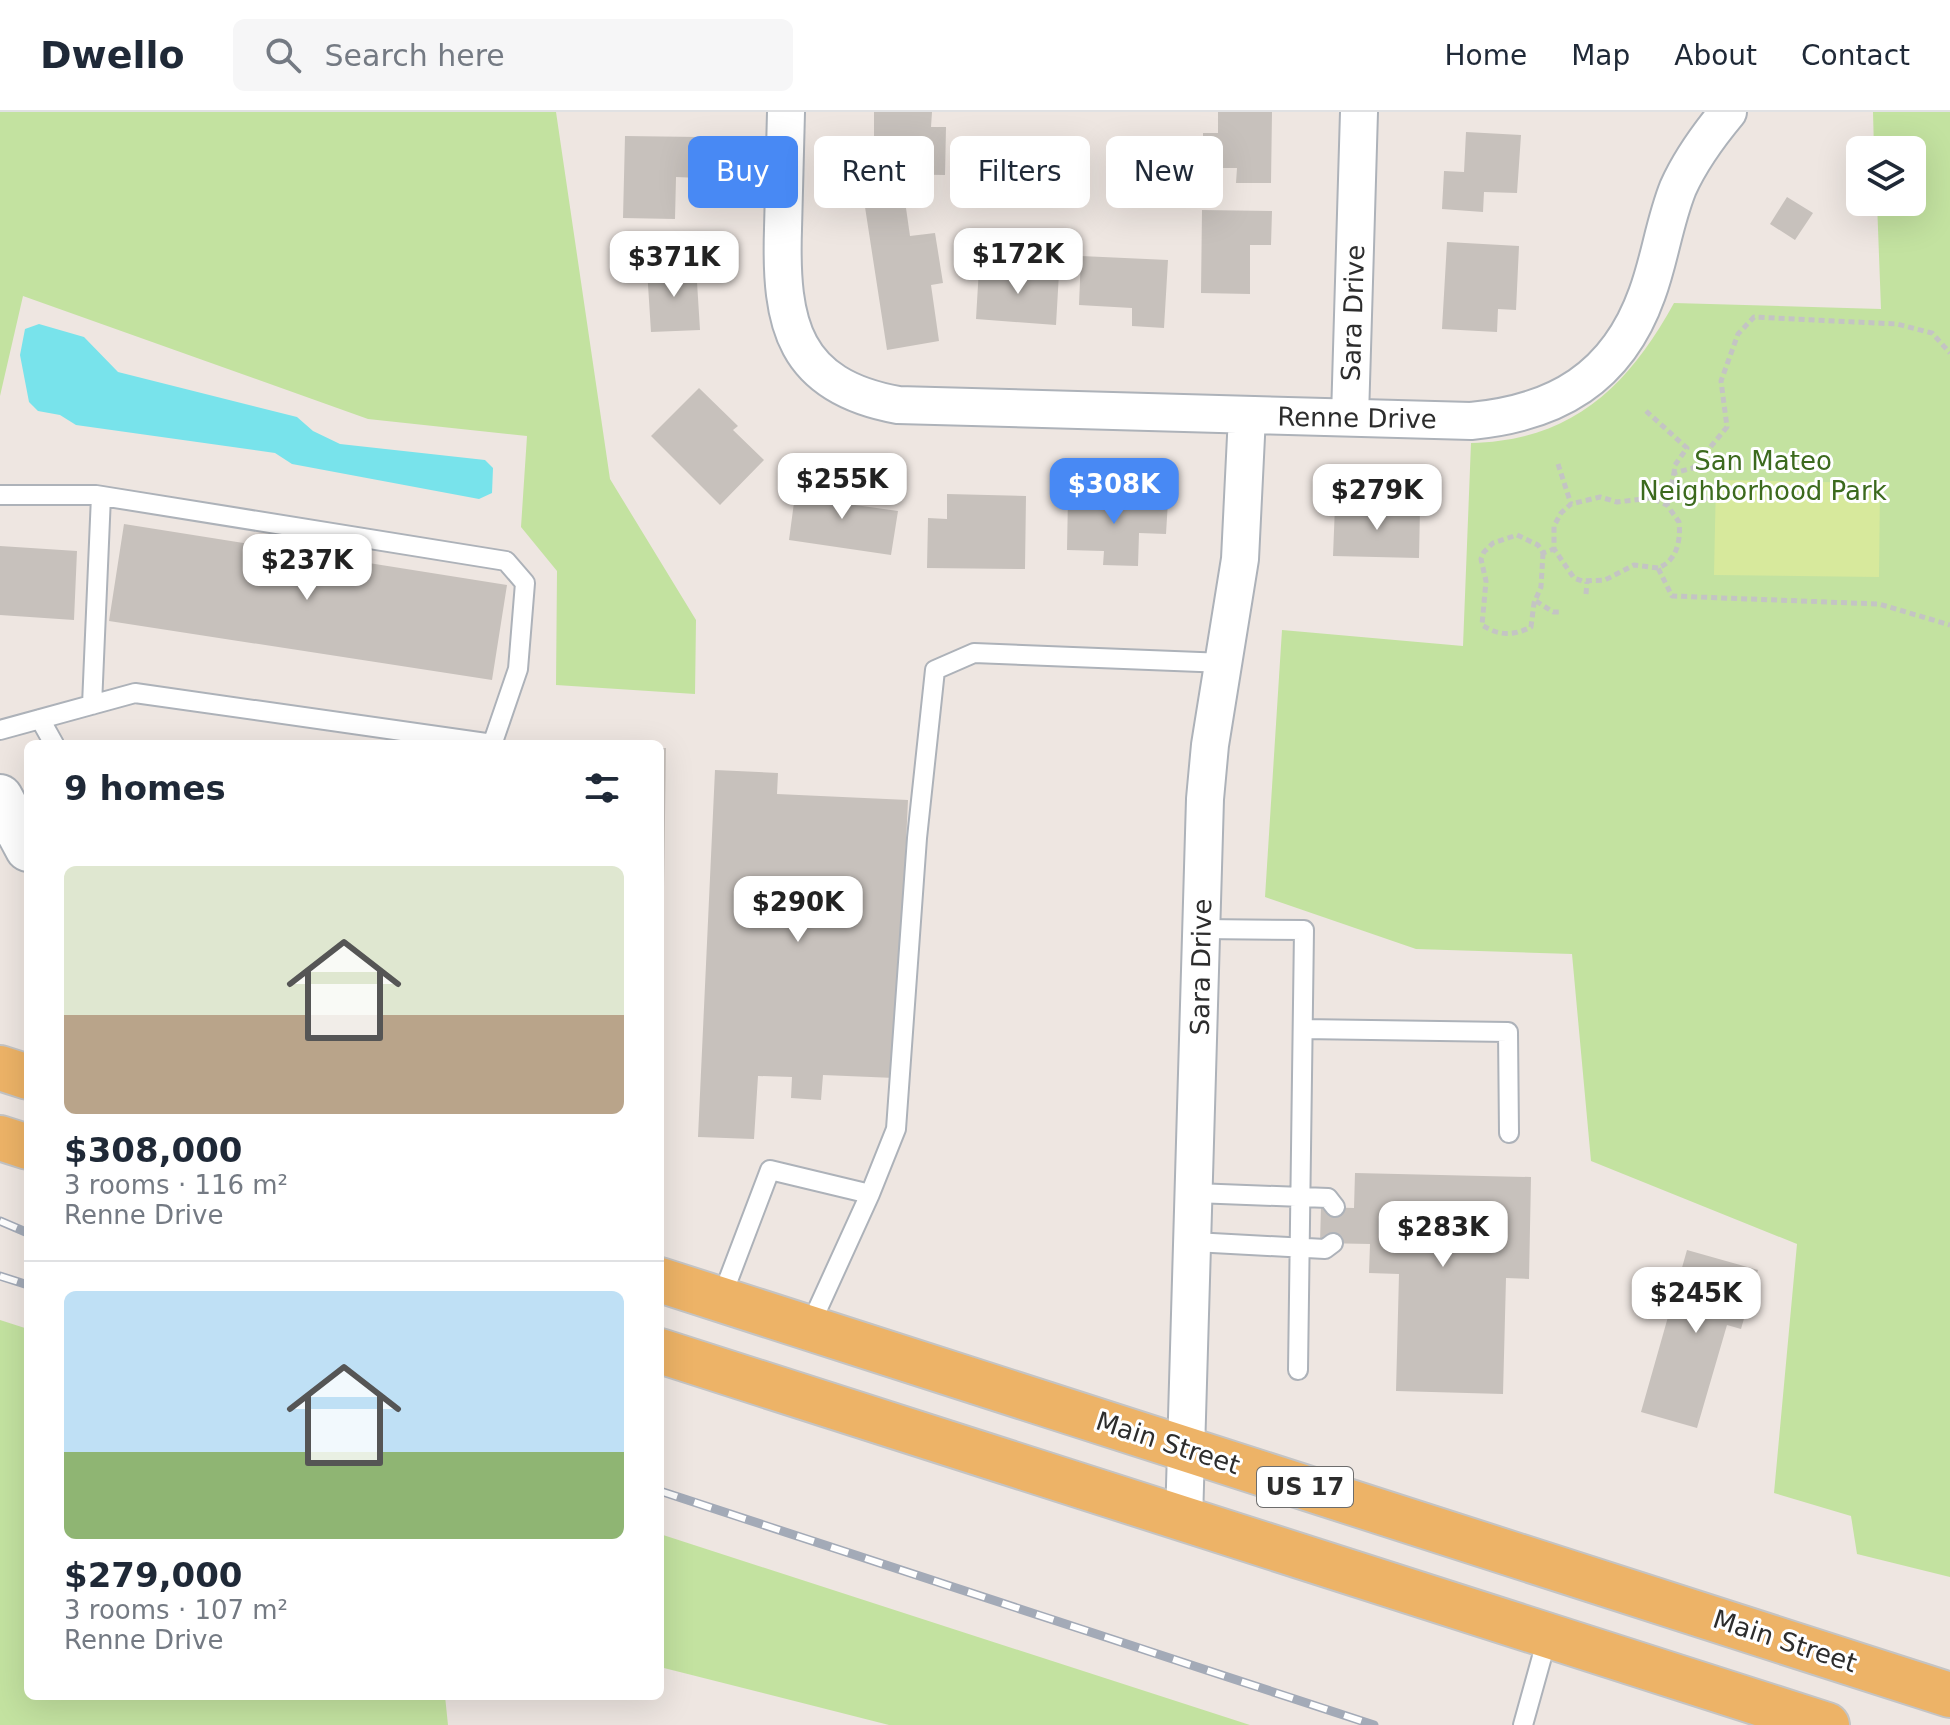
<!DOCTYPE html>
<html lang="en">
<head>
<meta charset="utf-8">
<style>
	body { margin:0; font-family:"DejaVu Sans",sans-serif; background:#f6f6f7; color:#1f2937; height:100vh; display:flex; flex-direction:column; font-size:30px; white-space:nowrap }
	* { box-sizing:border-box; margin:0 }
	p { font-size:26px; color:#747a83 }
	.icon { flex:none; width:44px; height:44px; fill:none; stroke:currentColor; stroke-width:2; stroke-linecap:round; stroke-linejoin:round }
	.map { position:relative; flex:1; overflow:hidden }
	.sheet { position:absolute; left:24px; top:628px; width:640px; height:960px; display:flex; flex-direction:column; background:#fff; border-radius:12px; box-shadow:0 8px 32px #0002 }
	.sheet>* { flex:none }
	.banner { position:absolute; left:688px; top:24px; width:760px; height:72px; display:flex; gap:16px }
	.tools { position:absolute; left:1846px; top:24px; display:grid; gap:16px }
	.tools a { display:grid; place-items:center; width:80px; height:80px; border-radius:12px; background:#fff; box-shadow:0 8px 32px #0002; font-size:40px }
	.price { position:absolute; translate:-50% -68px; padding:0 18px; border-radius:16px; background:#fff; color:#222; font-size:26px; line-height:52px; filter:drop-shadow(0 2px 4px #0008) }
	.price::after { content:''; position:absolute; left:50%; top:48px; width:24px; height:18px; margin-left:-12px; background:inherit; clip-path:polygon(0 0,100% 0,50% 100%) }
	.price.current { background:#4889f4; color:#fff }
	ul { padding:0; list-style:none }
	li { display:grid; align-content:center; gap:16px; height:424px; padding:0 40px }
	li+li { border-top:2px solid #e0e1e3 }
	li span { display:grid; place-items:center; height:248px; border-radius:12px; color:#555 }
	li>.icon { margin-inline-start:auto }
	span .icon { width:144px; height:144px; fill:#fffc; stroke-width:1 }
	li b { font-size:34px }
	h2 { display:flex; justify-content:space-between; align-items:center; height:96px; padding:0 40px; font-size:34px }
	.tag { padding:0 28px; border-radius:12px; background:#fff; box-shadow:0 8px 32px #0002; font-size:28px; line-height:72px }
	.tag.current { background:#4889f4; color:#fff }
	header { display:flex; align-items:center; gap:48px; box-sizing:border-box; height:112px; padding:0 40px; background:#fff; border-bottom:2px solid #e0e1e3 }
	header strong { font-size:38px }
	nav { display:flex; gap:44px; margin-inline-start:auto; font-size:28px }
	.search { width:560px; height:72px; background:#f6f6f7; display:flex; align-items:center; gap:20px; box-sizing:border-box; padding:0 28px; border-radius:12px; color:#747a83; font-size:30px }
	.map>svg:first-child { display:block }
	.green { fill:#c3e2a0 }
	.pitch { fill:#d7e99c }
	.water { fill:#78e3eb }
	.building { fill:#c7c1bc }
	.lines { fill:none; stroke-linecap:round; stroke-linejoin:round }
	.service-casing { stroke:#adb2b9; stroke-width:22 }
	.minor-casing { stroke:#adb2b9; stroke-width:40 }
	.tertiary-casing { stroke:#adb2b9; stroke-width:48 }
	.primary-casing { stroke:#c4c4c4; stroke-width:48 }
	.path { stroke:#c4c4c4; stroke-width:5; stroke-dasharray:6 4; stroke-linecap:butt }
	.service { stroke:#fff; stroke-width:18 }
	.minor { stroke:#fff; stroke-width:36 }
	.tertiary { stroke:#fff; stroke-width:44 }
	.primary { stroke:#edb367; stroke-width:44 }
	.rail-casing { stroke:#a3aab7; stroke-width:9 }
	.rail { stroke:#fff; stroke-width:6; stroke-dasharray:18; stroke-linecap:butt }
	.labels { text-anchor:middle; stroke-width:6; stroke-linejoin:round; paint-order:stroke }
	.shield { fill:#fff; stroke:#6c6c6c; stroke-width:2 }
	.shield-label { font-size:24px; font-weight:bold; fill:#2d2d2d }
	.street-label { font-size:26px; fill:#2d2d2d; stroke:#fff }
	.park-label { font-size:26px; fill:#3c6a1e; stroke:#fff }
</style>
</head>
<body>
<header>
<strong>Dwello</strong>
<div class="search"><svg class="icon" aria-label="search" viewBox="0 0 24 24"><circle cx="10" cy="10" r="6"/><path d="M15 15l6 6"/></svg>Search here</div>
<nav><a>Home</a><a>Map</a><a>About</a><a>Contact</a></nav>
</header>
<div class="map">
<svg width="1950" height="1613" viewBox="0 0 1950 1613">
	<rect width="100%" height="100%" fill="#eee6e1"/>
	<path class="green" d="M0 0H556L610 367 696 508 695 582 556 573 557 459 521 415 527 324 368 307 23 184 0 284Z
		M1873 0H1950V1465L1857 1442 1851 1404 1774 1381 1797 1132 1591 1049 1572 842 1416 837 1265 785 1282 518 1463 534 1471 331C1571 329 1628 275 1674 191L1881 197 1877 90H1912V38H1874Z
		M0 1208 28 1217V1584H445L448 1613H0Z
		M660 1422 1250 1613H889L660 1555Z"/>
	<path class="pitch" d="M1716 368 1880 371 1879 465 1714 463Z"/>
	<path class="water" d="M39 212 84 225 118 260 297 305 313 319 340 332 485 348 493 356 492 381 479 387 292 352 275 341 76 313 60 303 38 299 29 290 20 243 25 217Z"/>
	<path class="building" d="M874 0H932L931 15H946L945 63 874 62Z
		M1218 0H1272L1271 71H1236L1237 56H1203V21H1218Z
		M1466 20 1521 23 1517 81 1484 80 1483 100 1442 97 1444 59 1464 60Z
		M625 24 699 25V66L676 65 675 107 623 106Z
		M1787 85 1813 101 1795 128 1770 112Z
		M905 89 910 124 935 121 943 171 931 173 939 229 887 238 865 95Z
		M1202 98 1272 99 1271 133H1250V182L1201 181Z
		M1447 130 1519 134 1516 198 1498 197 1497 220 1442 217Z
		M1081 144 1168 148 1164 216 1132 214V196L1079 193Z
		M696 154 700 218 651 220 647 157Z
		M979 156 1059 161 1056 213 976 207Z
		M699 276 738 314 733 318 764 348 720 393 651 324Z
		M816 366 851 371 848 392 898 399 891 443 789 428 795 383 814 385Z
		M947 382 1026 384 1025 457 927 456 928 406 947 407Z
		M1068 385 1168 389 1166 422 1139 421 1138 454 1103 453 1104 439 1067 438Z
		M1335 394 1420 396 1419 446 1333 444Z
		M124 412 507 473 492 568 109 509Z
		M0 434 77 439 74 508 0 503Z
		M660 636H666L663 844H660Z
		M715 658 778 661 777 682 908 688 895 966 823 963 821 988 791 986 792 965 758 964 754 1027 698 1025Z
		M1355 1061 1531 1065 1529 1167 1506 1166 1503 1282 1396 1279 1399 1162 1369 1161 1370 1132 1320 1131 1321 1095 1354 1096Z
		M1687 1138 1758 1158 1741 1217 1727 1213 1697 1316 1641 1300Z"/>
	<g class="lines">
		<defs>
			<path id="service" d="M0 383H96L506 449 525 471 518 557 493 630
				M92 593 101 384
				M40 607 54 632
				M0 618 135 581 493 632
				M1202 817 1304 818 1298 1258
				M1303 917 1508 920 1509 1021
				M1195 1081 1328 1086 1335 1095
				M870 1082 896 1017 917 726 935 558 974 541 1225 551
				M1194 1130 1325 1137 1333 1131
				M721 1187 770 1058 870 1082 809 1216
				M1523 1613 1548 1523"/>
			<path id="minor" d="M786 0C785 39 784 78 783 117 780 212 793 274 898 293L1471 309C1556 301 1617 266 1647 182 1660 147 1664 111 1678 76 1691 47 1708 24 1728 0
				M1350 305 1359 0
				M1184 1408 1205 687 1210 633 1240 447 1247 304"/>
			<path id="tertiary" d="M0 685 28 737"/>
			<path id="primary" d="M0 956 28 965
				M0 1026 28 1035
				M660 1168 1950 1583
				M660 1239 1827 1613"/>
		</defs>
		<use href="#service" class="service-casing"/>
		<use href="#minor" class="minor-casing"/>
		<use href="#tertiary" class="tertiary-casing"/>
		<use href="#primary" class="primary-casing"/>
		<path class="path" d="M1646 299 1687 336 1675 353 1674 361
			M1558 352 1571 392
			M1671 386 1716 387
			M1667 393 1674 361 1693 356 1727 315 1721 269 1738 222 1754 205 1897 212 1932 221 1950 241
			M1543 441 1541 475 1534 491 1531 515C1513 524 1499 524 1482 513L1486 469 1481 447 1484 440 1493 431 1517 423 1538 433 1543 441 1554 437
			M1658 456 1634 453 1605 468 1582 469 1574 466 1554 437V414L1561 401 1571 392 1600 385 1617 390 1651 386 1667 393 1679 410C1681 428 1677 449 1658 456L1672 484 1879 492 1950 513
			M1586 482 1587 470
			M1536 489 1553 500H1560"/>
		<use href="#service" class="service"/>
		<use href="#minor" class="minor"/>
		<use href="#tertiary" class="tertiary"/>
		<use href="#primary" class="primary"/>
		<defs>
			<path id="rail" d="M0 1109 28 1121
				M0 1164 28 1173
				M660 1379 1374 1613"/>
		</defs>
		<use href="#rail" class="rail-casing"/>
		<use href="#rail" class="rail"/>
	</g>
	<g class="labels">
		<rect class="shield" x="1257" y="1355" width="96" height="40" rx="6"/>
		<g class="shield-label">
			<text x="1305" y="1383">US 17</text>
		</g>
		<g class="street-label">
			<text transform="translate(1353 201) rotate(-88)" y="9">Sara Drive</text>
			<text transform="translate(1357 306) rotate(1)" y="9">Renne Drive</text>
			<text transform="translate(1201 855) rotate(-89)" y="9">Sara Drive</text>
			<text transform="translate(1168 1331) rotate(18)" y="9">Main Street</text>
			<text transform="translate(1785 1529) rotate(18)" y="9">Main Street</text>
		</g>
		<g class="park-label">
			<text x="1763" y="358">San Mateo<tspan x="1763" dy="30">Neighborhood Park</tspan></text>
		</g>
	</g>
</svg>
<div class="tools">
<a><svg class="icon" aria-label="layers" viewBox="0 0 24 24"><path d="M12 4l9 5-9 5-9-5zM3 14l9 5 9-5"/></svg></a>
</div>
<b class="price" style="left:1018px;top:184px">$172K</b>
<b class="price" style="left:674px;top:187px">$371K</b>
<b class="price" style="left:842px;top:409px">$255K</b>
<b class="price current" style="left:1114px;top:414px">$308K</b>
<b class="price" style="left:1377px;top:420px">$279K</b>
<b class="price" style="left:307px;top:490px">$237K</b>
<b class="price" style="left:798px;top:832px">$290K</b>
<b class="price" style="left:1443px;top:1157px">$283K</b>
<b class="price" style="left:1696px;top:1223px">$245K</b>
<div class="banner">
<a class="tag current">Buy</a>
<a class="tag">Rent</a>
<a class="tag">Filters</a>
<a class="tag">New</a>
</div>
<section class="sheet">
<h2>9 homes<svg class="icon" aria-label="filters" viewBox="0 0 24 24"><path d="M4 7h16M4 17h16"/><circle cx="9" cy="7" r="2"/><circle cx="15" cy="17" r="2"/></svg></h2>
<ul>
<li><span style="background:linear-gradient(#dfe7d0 60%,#b9a48a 0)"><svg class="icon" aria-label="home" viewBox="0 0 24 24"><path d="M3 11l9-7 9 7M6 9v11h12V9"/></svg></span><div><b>$308,000</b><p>3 rooms · 116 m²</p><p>Renne Drive</p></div></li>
<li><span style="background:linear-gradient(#bfe0f5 65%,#8fb573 0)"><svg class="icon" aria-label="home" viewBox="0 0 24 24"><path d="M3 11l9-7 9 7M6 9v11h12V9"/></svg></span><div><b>$279,000</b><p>3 rooms · 107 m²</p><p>Renne Drive</p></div></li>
</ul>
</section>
</div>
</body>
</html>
